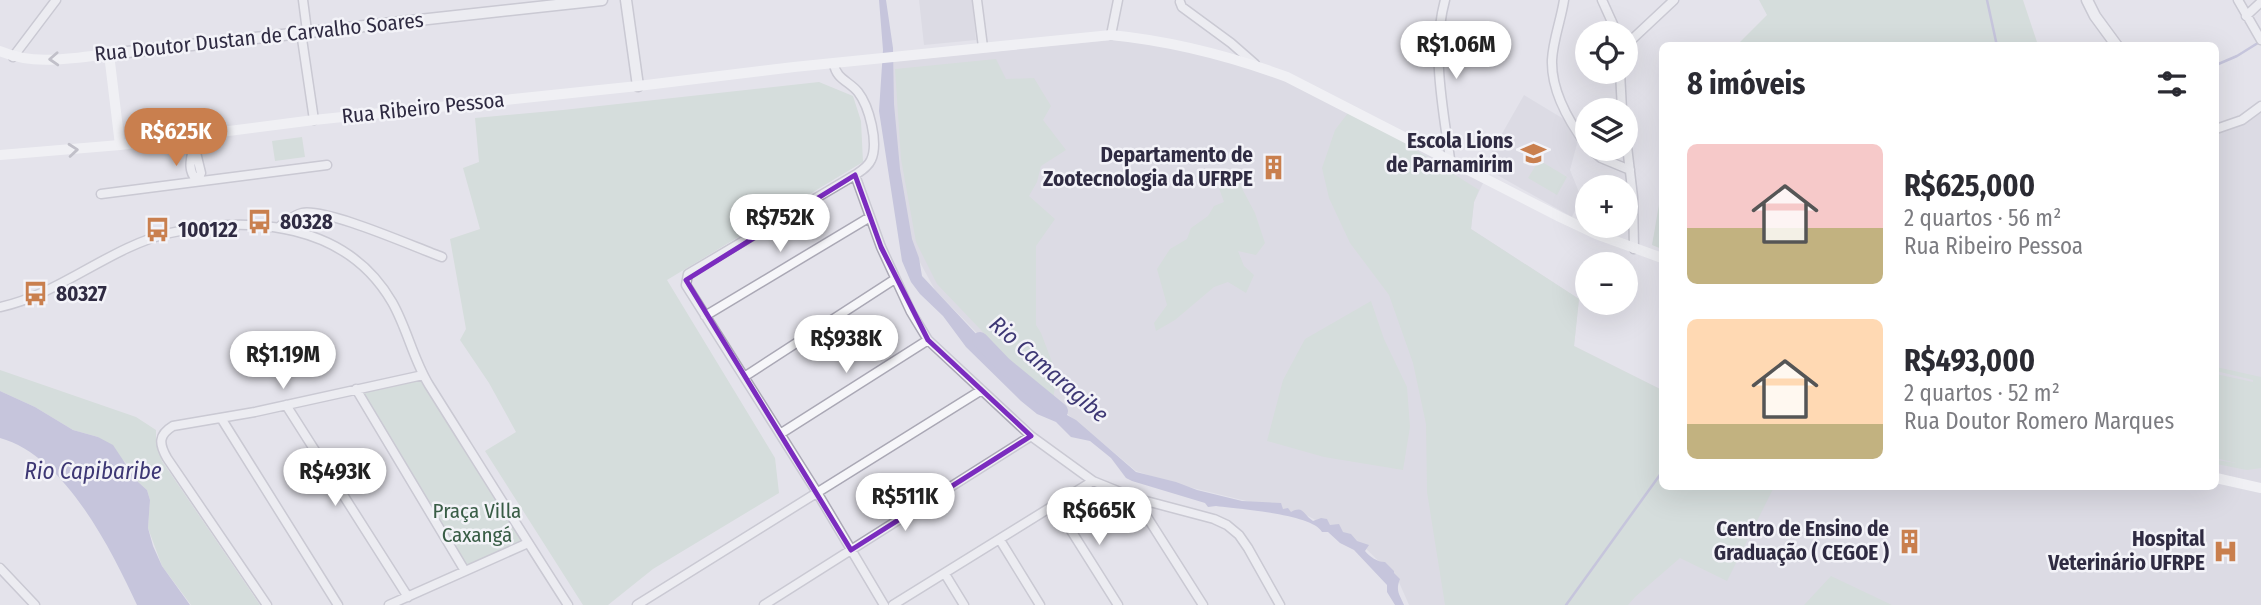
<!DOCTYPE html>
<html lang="pt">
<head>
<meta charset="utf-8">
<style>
	body { margin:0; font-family:"Fira Sans Condensed",sans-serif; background:#f2f2f3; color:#2b2b33; height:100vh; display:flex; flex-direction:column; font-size:26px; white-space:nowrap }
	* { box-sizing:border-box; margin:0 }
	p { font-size:23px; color:#7c7c81 }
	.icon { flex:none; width:38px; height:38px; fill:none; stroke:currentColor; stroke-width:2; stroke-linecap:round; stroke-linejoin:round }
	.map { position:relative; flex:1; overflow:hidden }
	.details { position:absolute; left:1659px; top:42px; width:560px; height:448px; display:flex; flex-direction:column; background:#fff; border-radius:10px; box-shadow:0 7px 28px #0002 }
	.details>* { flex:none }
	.controls { position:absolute; left:1575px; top:21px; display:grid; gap:14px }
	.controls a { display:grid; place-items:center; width:63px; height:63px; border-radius:50%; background:#fff; box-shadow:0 7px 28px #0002; font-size:35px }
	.price { position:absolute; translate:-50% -60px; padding:0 16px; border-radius:24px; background:#fff; color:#222; font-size:23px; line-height:46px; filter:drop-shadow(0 2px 4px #0008) }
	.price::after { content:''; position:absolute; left:50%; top:42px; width:21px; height:16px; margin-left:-10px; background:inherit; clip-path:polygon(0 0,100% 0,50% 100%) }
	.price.current { background:#c97f4e; color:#fff }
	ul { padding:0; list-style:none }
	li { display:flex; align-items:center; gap:21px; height:175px; padding:0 28px }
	li span { display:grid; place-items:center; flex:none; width:196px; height:140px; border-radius:10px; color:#555 }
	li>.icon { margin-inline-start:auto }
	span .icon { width:84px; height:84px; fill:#fffc; stroke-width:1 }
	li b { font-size:30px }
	h2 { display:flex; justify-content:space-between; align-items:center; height:84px; padding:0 28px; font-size:30px }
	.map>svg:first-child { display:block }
	.built { fill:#d3d1dc }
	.green { fill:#c4d4c9 }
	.water { fill:#a2a0c9 }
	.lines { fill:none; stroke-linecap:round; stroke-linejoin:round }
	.stream { stroke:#a2a0c9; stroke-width:2.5 }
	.river { stroke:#a2a0c9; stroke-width:16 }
	.minor-casing { stroke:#aaa8b5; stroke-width:11 }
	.tertiary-casing { stroke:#aaa8b5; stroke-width:13 }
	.minor { stroke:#f6f6f9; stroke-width:8 }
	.tertiary { stroke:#f6f6f9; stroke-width:10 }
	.secondary { stroke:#fff; stroke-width:10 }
	.oneway { stroke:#9795a0 }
	.marked { fill:none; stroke:#7b2cbf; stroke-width:5; stroke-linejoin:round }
	.labels { text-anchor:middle; stroke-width:5; stroke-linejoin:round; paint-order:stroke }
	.street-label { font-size:21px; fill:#2f2b42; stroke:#f3f3f8 }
	.poi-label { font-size:21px; font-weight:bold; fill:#2f2b42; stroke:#f3f3f8; text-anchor:end }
	.park-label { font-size:21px; fill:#395d46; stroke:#f3f3f8 }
	.water-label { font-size:23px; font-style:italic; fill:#3d3774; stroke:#f3f3f8 }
</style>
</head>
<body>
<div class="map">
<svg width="2261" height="605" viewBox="0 0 2261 605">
	<rect width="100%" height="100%" fill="#e4e3eb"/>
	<path class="built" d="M919 0H972L976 40 924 45Z
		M1113 40 1178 45 1257 66 1486 177 1474 202 1471 229 1579 299 1574 346 1662 390V486H2216V129L2261 109V605H1409L1398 580 1362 545 1308 516 1168 482 1136 471 1006 363 935 290 911 246 895 162 889 62Z
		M1524 95 1572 124 1578 140 1570 170 1581 197 1572 217 1483 167Z"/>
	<path class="green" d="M1759 0H2023L2038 45H1737L1767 15Z
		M996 59 1006 79 1034 78 1051 106 1043 120 1066 150 1041 166 1037 182 1029 196 1055 219 1036 246V325L1041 333 1057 375 1053 399 1021 372 937 284 916 242 901 159 895 69Z
		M819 82 853 96 861 121 863 162 667 280 775 458 779 493 653 569 608 605H583L485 451 516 432 489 383 460 340 466 329 450 239 480 229 463 168 479 162 475 118 563 110Z
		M1351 109 1479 190 1474 202 1471 229 1579 299 1574 346 1662 390V486L1774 487 1727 581 1680 558 1635 597 1628 605H1445L1427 492 1426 424 1413 363 1389 295 1350 243 1329 198 1322 168 1335 130Z
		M302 137 305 157 275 161 272 141Z
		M1539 160 1567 177 1557 195 1528 178Z
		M1226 173 1237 179 1255 213 1265 243 1256 255 1238 251 1244 266 1254 275 1246 293 1228 282 1214 287 1175 320 1156 331 1154 323 1167 305 1157 269 1170 249 1187 239 1191 228 1208 216 1214 206 1224 202 1215 177Z
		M1662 187V249L1652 245Z
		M1371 301 1384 339 1407 387 1410 427 1403 470 1324 457 1267 441 1283 380 1305 339Z
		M2216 367 2261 377V468L2247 470 2216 464V460L2236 463 2216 458V374L2253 382V380L2216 371Z
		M0 370 136 417 156 430V440L162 461 260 605H191L162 566 148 528 150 500 147 490 137 481 126 463 98 437 73 430 35 407 0 391Z
		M420 378 525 542 467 565 361 392Z
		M1831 576 1892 605H1804Z"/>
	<path class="water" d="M879 0H886L893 48 894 104 900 169 912 239 919 258 922 276 979 337 990 345 1012 379 1029 393 1041 399 1044 396 1067 415 1076 420 1136 472 1176 482 1197 490 1242 501 1281 503 1283 509 1288 508 1291 512C1304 505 1303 515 1313 521L1321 518 1327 519 1330 525 1339 524 1343 532 1351 534 1357 541 1369 545 1365 551C1370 557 1377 562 1385 562L1394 571V573L1400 579C1395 591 1400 595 1404 605H1395L1387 592V585L1354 550 1340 543 1328 532H1322C1313 514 1239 509 1216 506L1208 507 1205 503 1132 481 1126 478 1111 458 1090 441 1071 437 1056 422 1037 414 1021 401 966 347 943 316 920 294 911 282 902 261 879 111 883 50Z
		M0 391 35 407 73 430 98 437 113 445 137 481 147 490 150 500 148 528 153 546 162 566 190 605H137C111 549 64 455 0 438Z"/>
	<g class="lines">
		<path class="stream" d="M1987 0 1997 46
			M2216 65 2237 56 2261 41
			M1566 605 1662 472"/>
		<path class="river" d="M980 340 1004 365 1060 411"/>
		<defs>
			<path id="minor" d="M303 0 307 31
				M977 0 983 47
				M1445 0C1431 51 1443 108 1450 159
				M1564 0C1561 20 1553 40 1552 60 1551 91 1569 122 1587 146
				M1602 0 1617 33
				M2238 0 2261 40
				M1180 2 1182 7 1231 43 1255 64
				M2246 16 2261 2
				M301 32 314 120
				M1111 35 1118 0
				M1626 45 1674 0
				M13 57 56 0
				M834 64C836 79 849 81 858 92 869 106 879 143 871 160 868 167 861 171 855 175L693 271 688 274 686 285 818 494 884 605
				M1620 72 1622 110
				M2216 129 2242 120 2261 106
				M192 136 201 173 197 181
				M1626 138 1633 197 1634 249
				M193 149C190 162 188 171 197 181
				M1590 149 1601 158 1630 170
				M855 175 881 247 911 312 928 340 1031 436 1093 481 1135 498 1214 519 1227 525 1239 535 1248 548 1280 605
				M101 194 327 165
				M279 227C286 222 293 215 302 213 327 208 414 247 442 257
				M0 307C59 295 111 246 170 233 252 215 346 223 392 302 407 328 413 359 429 385 475 458 521 532 568 605
				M705 316 870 217
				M744 377 895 279
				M356 389 465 571
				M286 405 408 597
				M221 418 338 605
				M780 434 928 340
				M1135 498 1203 605
				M1055 505 1118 605
				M1000 540 1040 605
				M0 568 35 605
				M945 574 964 605
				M267 605 167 458C159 444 158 435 173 426L255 412 423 375
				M389 605 528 543
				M637 605 980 391
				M764 605 1031 436
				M893 605 1093 481"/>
			<path id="tertiary" d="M626 0 638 86
				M2087 0 2095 16 2117 46
				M109 54 602 0"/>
		</defs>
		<use href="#minor" class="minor-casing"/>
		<use href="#tertiary" class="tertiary-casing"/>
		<use href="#minor" class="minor"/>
		<use href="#tertiary" class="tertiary"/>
		<path class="secondary" d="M0 51C35 66 72 58 109 54L120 145
			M0 155 120 145 314 120 638 86 794 67 1111 35C1171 41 1230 56 1287 77L1560 217 1596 234 1662 258
			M2216 478 2261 488"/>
	</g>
	<defs><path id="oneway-chevron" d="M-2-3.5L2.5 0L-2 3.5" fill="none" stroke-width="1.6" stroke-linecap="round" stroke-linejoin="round" transform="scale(1.75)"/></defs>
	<g class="oneway">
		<use href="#oneway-chevron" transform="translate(54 59) rotate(177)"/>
		<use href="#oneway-chevron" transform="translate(73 150) rotate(-5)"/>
	</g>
	<path d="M0 0H2261V605H0ZM855 175 881 247 928 340 1031 436 851 550 686 280Z" fill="#e4e3eb" fill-opacity=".55" fill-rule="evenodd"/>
	<path class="marked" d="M855 175 881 247 928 340 1031 436 851 550 686 280Z"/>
	<defs>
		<symbol id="school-bare" viewBox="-9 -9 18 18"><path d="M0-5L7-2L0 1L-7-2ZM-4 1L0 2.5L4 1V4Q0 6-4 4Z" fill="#c97f4e" stroke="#f3f3f8" stroke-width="2.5" paint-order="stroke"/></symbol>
		<symbol id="building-bare" viewBox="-9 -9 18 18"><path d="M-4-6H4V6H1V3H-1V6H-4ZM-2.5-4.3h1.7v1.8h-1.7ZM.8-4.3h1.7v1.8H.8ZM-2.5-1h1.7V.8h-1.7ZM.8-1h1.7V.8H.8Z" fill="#c97f4e" stroke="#f3f3f8" stroke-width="2.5" paint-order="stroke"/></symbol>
		<symbol id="bus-bare" viewBox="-9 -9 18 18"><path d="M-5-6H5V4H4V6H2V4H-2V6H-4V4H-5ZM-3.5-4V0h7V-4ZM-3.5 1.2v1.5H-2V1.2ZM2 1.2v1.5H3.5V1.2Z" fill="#c97f4e" stroke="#f3f3f8" stroke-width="2.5" paint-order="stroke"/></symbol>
		<symbol id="hospital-bare" viewBox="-9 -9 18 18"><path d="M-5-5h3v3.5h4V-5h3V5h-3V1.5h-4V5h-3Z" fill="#c97f4e" stroke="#f3f3f8" stroke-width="2.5" paint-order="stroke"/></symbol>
	</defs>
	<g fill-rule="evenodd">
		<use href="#school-bare" x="1516" y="136" width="35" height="35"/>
		<use href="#building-bare" x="1256" y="150" width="35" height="35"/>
		<use href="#bus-bare" x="242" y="204" width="35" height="35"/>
		<use href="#bus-bare" x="140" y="212" width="35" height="35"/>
		<use href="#bus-bare" x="18" y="276" width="35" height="35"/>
		<use href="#building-bare" x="1892" y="524" width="35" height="35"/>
		<use href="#hospital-bare" x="2208" y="534" width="35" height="35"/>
	</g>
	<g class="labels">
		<g class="street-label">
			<text transform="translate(259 37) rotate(-6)" y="7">Rua Doutor Dustan de Carvalho Soares</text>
			<text transform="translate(423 108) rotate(-6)" y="7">Rua Ribeiro Pessoa</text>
		</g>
		<g class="poi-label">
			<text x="1513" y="148">Escola Lions<tspan x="1513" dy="24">de Parnamirim</tspan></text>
			<text x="1253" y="162">Departamento de<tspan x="1253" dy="24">Zootecnologia da UFRPE</tspan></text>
			<text x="280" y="229" text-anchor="start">80328</text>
			<text x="178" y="237" text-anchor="start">100122</text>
			<text x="56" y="301" text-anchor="start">80327</text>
			<text x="1889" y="536">Centro de Ensino de<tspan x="1889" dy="24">Graduação ( CEGOE )</tspan></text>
			<text x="2205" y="546">Hospital<tspan x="2205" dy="24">Veterinário UFRPE</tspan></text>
		</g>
		<g class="park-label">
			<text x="477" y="518">Praça Villa<tspan x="477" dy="24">Caxangá</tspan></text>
		</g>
		<g class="water-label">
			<text transform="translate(1049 369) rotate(41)" y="8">Rio Camaragibe</text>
			<text x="93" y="479">Rio Capibaribe</text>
		</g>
	</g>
</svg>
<div class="controls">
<a><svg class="icon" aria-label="locate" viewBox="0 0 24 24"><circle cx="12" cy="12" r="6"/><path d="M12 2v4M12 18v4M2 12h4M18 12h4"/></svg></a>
<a><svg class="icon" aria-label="layers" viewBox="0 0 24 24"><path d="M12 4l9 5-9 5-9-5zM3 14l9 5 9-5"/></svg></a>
<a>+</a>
<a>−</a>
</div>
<b class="price" style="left:1456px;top:81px">R$1.06M</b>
<b class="price current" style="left:176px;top:168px">R$625K</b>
<b class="price" style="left:780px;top:254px">R$752K</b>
<b class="price" style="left:846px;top:375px">R$938K</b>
<b class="price" style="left:283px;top:391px">R$1.19M</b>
<b class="price" style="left:335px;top:508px">R$493K</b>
<b class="price" style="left:905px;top:533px">R$511K</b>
<b class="price" style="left:1099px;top:547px">R$665K</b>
<section class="details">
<h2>8 imóveis<svg class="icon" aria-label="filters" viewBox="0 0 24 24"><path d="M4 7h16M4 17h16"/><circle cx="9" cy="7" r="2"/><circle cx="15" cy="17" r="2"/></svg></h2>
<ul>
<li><span style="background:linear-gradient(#f6c9c9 60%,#c2b280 0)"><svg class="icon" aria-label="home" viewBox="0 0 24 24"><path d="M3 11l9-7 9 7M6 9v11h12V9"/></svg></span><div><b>R$625,000</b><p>2 quartos · 56 m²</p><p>Rua Ribeiro Pessoa</p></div></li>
<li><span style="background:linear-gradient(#ffd9b3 75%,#c2b280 0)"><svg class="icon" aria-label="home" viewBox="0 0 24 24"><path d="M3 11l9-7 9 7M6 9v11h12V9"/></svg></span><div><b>R$493,000</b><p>2 quartos · 52 m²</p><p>Rua Doutor Romero Marques</p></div></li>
</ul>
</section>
</div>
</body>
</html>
